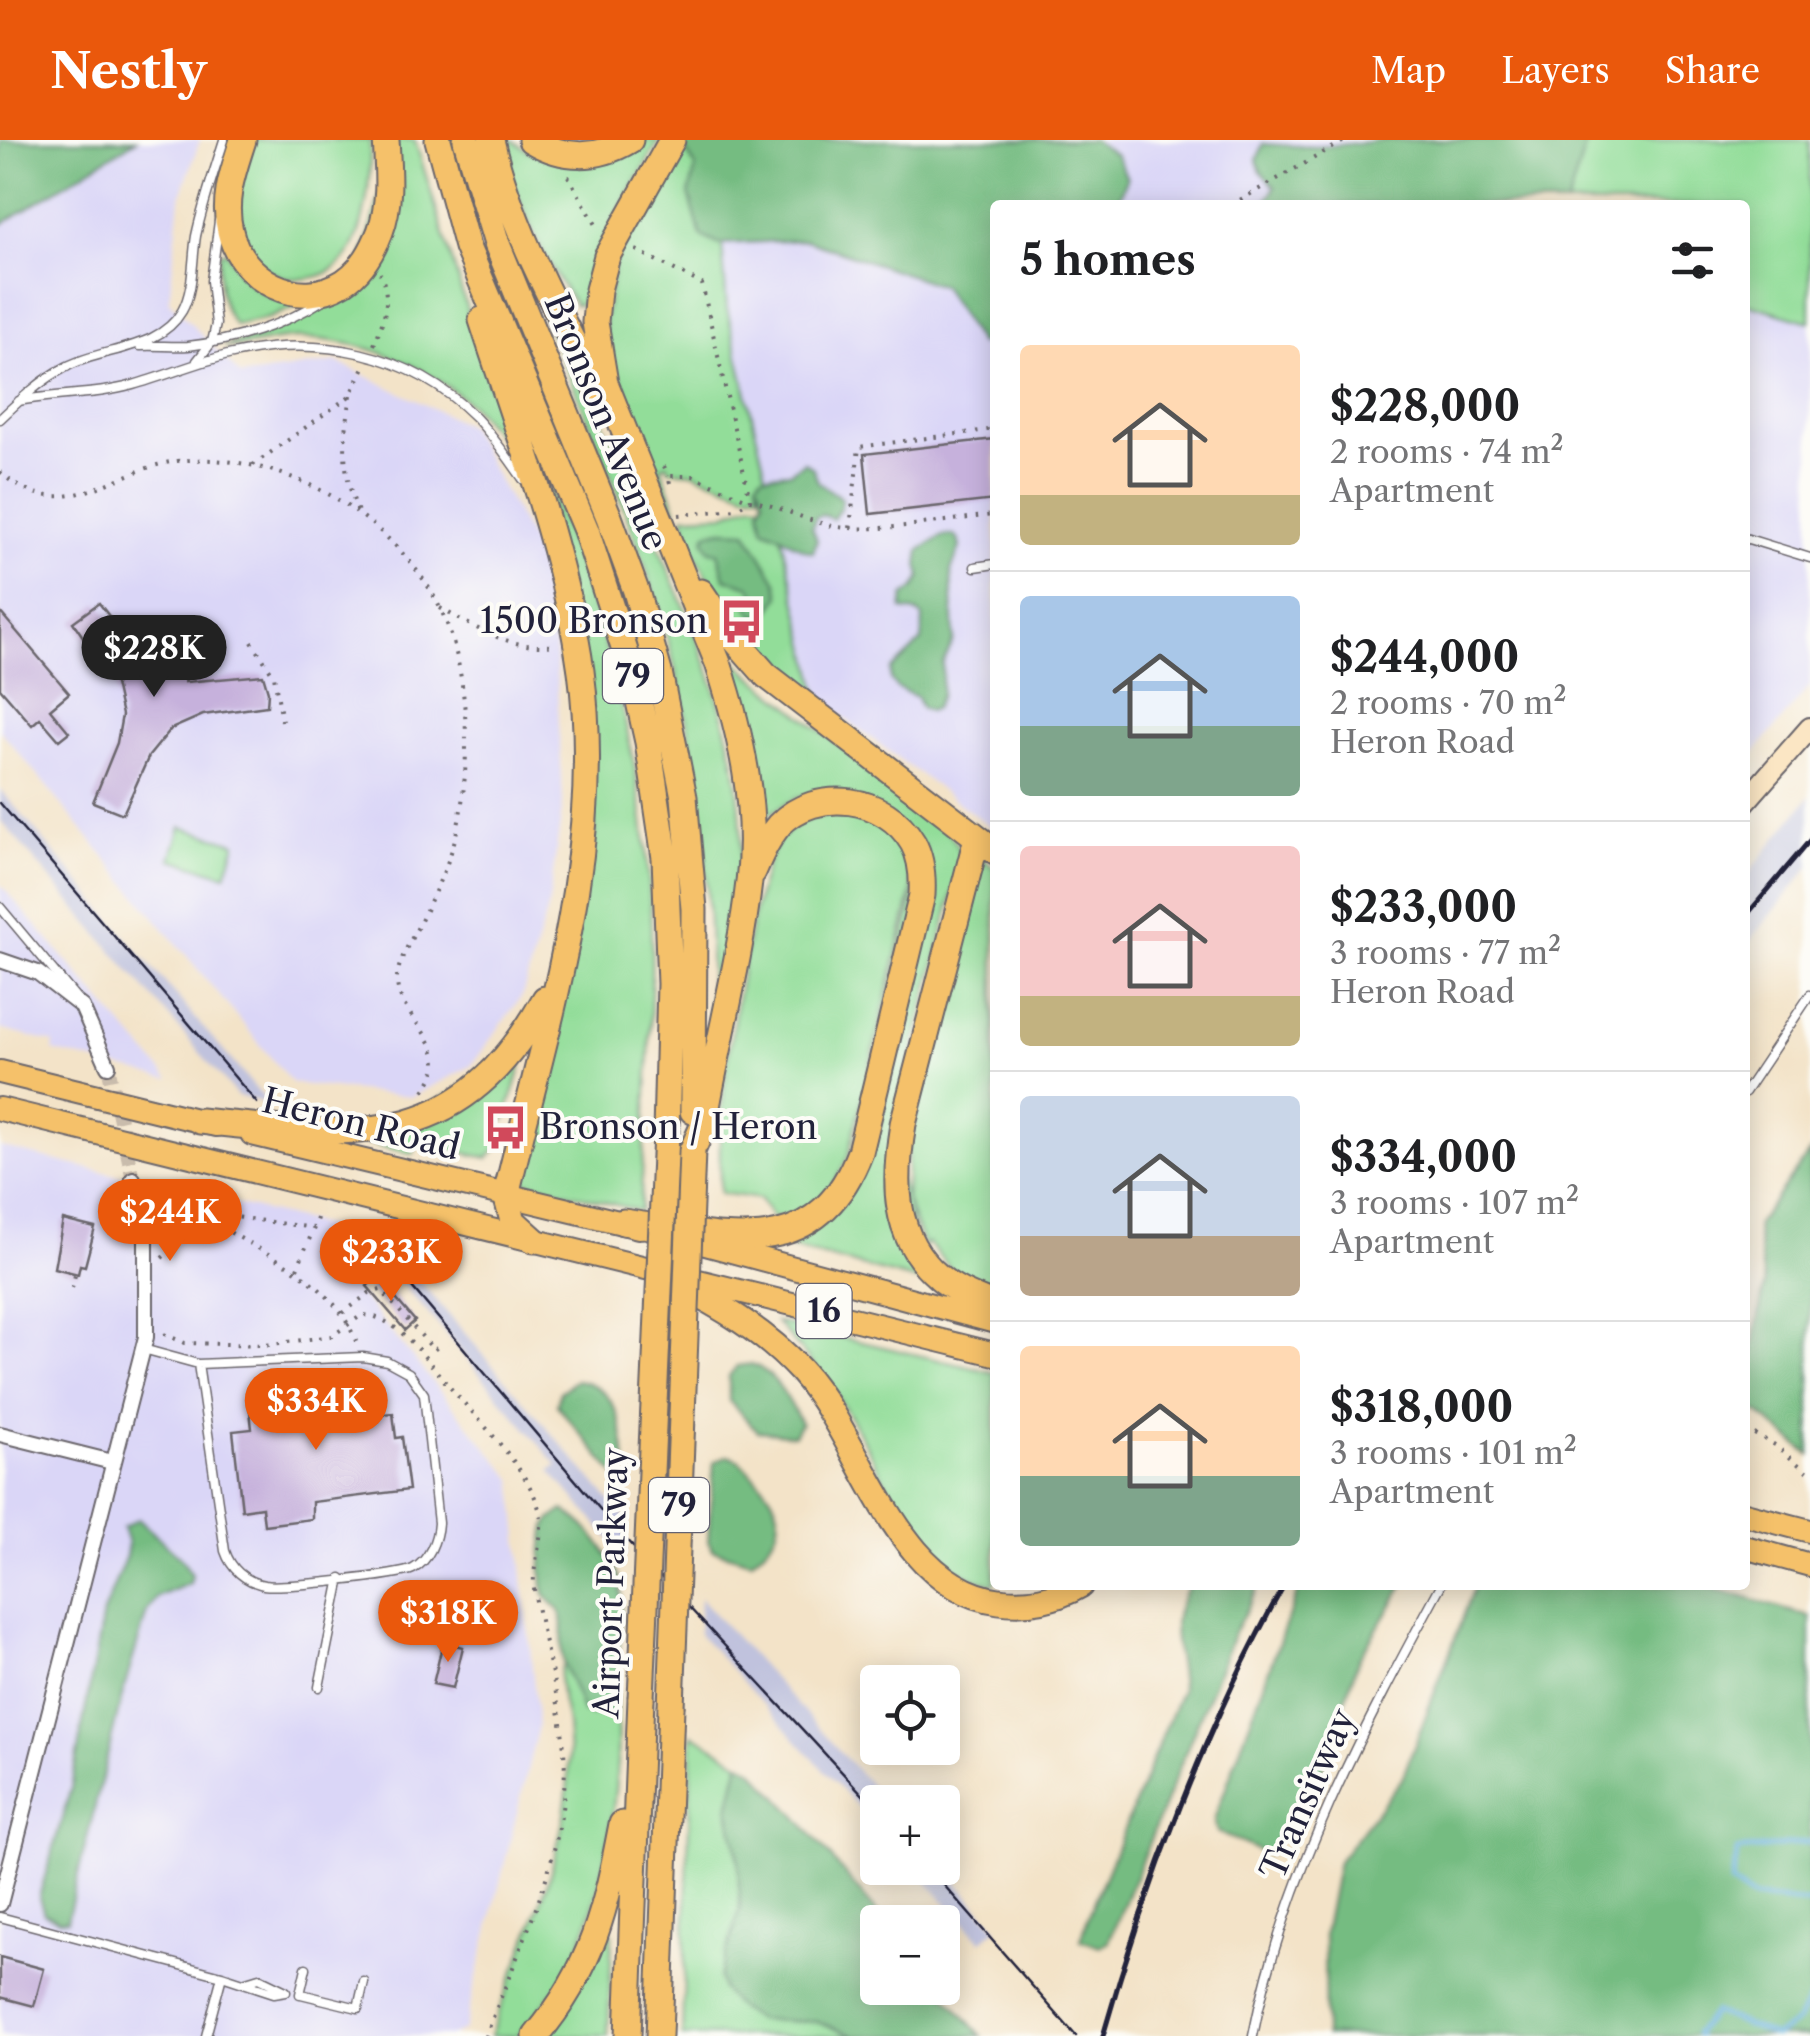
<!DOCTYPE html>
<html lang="en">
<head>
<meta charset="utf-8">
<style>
	body { margin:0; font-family:"Libre Caslon Text",serif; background:#f6f6f6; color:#202124; height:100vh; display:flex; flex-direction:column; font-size:38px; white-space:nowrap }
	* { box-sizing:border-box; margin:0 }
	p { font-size:32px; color:#757577 }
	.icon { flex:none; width:55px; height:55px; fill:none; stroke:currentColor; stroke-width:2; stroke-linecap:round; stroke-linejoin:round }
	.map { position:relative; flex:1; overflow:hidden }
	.details { position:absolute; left:990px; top:60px; width:760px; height:1390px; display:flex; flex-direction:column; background:#fff; border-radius:10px; box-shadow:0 5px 25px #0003 }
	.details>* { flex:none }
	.buttons { position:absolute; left:860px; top:1525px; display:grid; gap:20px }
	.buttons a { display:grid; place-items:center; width:100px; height:100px; border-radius:10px; background:#fff; box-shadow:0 5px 25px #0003; font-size:50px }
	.price { position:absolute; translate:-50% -85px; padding:0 22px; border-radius:35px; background:#ea580c; color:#fff; font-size:32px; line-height:65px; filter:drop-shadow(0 2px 5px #0008) }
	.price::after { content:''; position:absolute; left:50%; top:60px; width:30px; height:22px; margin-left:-15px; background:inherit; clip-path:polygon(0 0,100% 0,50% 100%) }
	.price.active { background:#222; color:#fff }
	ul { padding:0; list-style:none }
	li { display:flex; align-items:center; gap:30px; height:250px; padding:0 30px }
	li+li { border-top:2px solid #e0e0e0 }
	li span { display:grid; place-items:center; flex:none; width:280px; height:200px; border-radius:10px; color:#555 }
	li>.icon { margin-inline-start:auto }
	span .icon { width:120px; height:120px; fill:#fffc; stroke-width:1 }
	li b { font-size:42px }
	h2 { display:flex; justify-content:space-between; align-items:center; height:120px; padding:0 30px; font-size:42px }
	header { display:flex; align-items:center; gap:60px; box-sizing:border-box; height:140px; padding:0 50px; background:#ea580c; color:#fff }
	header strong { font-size:48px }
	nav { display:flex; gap:55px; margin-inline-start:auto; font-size:35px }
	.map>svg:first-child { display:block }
	.built { fill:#dad6f7 }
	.industrial { fill:#c0c2dd }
	.green { fill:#92dd99; stroke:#5a806a; stroke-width:2.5 }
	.forest { fill:#75bc81; stroke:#4c6f5e; stroke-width:2.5 }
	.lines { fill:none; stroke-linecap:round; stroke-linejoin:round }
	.stream { stroke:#63afdc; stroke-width:5 }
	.building { fill:#c6b1dc }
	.street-tunnel { stroke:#c9bcac; stroke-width:14; stroke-dasharray:14 7; stroke-linecap:butt }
	.lane-casing { stroke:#6b666c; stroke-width:11 }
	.street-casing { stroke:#6b666c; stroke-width:18 }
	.secondary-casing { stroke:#6b666c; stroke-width:24 }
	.primary-casing { stroke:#6b666c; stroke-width:26 }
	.highway-casing { stroke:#6b666c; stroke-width:29 }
	.path { stroke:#6b666c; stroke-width:4; stroke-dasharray:2.5 8; stroke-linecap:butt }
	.lane { stroke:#fff; stroke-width:8 }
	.street { stroke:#fff; stroke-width:14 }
	.secondary { stroke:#fbe6c4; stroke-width:20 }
	.primary { stroke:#f5c16b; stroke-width:22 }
	.highway { stroke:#f5c16b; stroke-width:25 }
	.tram { stroke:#22223b; stroke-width:2.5 }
	.rail { stroke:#22223b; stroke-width:5 }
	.highway-bridge-casing { stroke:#6b666c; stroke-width:29; stroke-linecap:butt }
	.highway-bridge { stroke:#f5c16b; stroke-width:25 }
	.labels { text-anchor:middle; stroke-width:8; stroke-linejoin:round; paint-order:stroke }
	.shield { fill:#fdfcf7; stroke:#646373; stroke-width:2.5 }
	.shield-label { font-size:32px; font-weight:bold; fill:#22223b }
	.street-label { font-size:35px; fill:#22223b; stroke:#fdfcf7 }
	.poi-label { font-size:35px; fill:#22223b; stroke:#fdfcf7; text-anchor:end }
</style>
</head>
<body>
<header>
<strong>Nestly</strong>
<nav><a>Map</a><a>Layers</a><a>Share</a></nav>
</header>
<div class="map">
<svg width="1810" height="1896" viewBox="0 0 1810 1896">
	<rect width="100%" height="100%" fill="#fdfcf7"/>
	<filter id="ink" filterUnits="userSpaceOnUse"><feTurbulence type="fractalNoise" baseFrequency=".01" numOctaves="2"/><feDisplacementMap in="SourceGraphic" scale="20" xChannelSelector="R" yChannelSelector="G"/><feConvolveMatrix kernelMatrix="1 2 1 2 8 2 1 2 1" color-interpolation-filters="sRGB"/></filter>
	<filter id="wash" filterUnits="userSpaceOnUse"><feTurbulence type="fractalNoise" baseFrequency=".0048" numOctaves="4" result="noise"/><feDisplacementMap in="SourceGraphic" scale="40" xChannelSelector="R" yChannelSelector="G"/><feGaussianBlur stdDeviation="2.25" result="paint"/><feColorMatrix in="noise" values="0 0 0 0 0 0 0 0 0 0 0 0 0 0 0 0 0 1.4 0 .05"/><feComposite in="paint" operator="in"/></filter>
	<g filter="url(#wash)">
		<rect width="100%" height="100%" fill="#f3e3c8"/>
		<path class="built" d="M0 0H200L180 58 169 161 241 236 337 222 469 286 537 411 555 506 563 662 549 762 522 856 471 926 411 957 292 943 0 590Z
			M709 0H1419L1420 65H995V690L820 560 727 169 719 64Z
			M1745 163 1810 182V546L1745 624Z
			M0 744 170 940 53 911 54 903 0 889Z
			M0 1007 331 1087 353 1096 373 1121 357 1151 513 1339 538 1586 464 1890 449 1896H0Z"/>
		<path class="industrial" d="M0 649 268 963 237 956 0 680Z
			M1810 656V727L1745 807V738Z
			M354 1092 383 1099 628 1381 626 1417 550 1331 557 1325 426 1171Z
			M700 1458 886 1662H878L877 1688 698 1493Z
			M943 1726 997 1788 981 1801 914 1728Z"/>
		<path class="green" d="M253 0H370C371 35 367 101 339 125 313 147 268 143 251 113 241 96 237 72 239 52 240 35 248 17 253 0Z
			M395 0H415L509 306C493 294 482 274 466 261 419 221 362 201 301 198 275 197 249 208 224 207L296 181 355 145Z
			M498 0H511L530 12 620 17 646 0H660C629 54 595 105 581 165H575C540 115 517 58 498 0Z
			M1587 0H1810V182L1745 163V65H1567Z
			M682 5 696 27 689 54 718 104H722L727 169 766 335 757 341 759 353H746L692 332 670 330 667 324 661 327 676 369H671L609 222 604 183 615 120Z
			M518 101C564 203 614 303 658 406 698 497 738 588 741 689 742 747 727 806 718 862L711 861C710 726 698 593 657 463 619 340 561 222 512 103Z
			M226 111C242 140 260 159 295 162V167L269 178 235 185C219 167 217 136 220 113Z
			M546 337C598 469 640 600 649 742 656 852 646 962 640 1071L526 1042 522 1036 595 694Z
			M753 363 762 364 760 370 781 395 820 560 760 517V510C734 474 688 421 684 376L724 374Z
			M722 505 737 523 769 550 940 684C952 696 959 704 961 720L891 999 925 1138 922 1142 780 1105 806 1095 841 1066 925 707 824 651 796 658 767 675 763 673Z
			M850 671C891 689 908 703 912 750L848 1017C831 1052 813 1076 772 1078L760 1059 720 1053C720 1028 719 1001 721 976 725 929 754 725 781 698 802 676 822 675 850 671Z
			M181 687 236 703 226 735 171 719Z
			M978 716 995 728V1157L975 1150 972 1142 952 1130 928 1103 924 1106 906 1060 908 1005Z
			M516 920 521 924C518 944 510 960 505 980L500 979 497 990 502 992 498 1007 488 1018 417 1003 413 1014 359 1001Z
			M776 1182 995 1233V1444C919 1434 881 1326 844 1267 825 1237 800 1209 776 1182Z
			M563 1524 578 1552 609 1570 616 1560C624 1639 604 1775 560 1842 548 1861 532 1879 517 1896H490C518 1815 558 1739 567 1653 570 1630 569 1607 567 1584 565 1565 554 1541 563 1524Z
			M692 1594 740 1622 729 1668 738 1718 740 1769 719 1838 758 1880 817 1882 856 1896H682Z
			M605 1793 612 1794 608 1896H544Z"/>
		<path class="forest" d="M0 0H136L0 85Z
			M686 0H1093L1116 15 1127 38 1117 65H995V198L979 204 942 146 806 100 718 104 701 96 689 54 696 27 682 5Z
			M1389 0H1587L1567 65H1263L1275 47 1261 32 1257 20 1263 4 1316 7Z
			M804 322 813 328 818 342 841 358V367L833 379 823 375 816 377 812 387 817 400 813 412C794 408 783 393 764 389L760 370 764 359 757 341 762 335 790 332Z
			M722 390 746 391 777 442 780 456 766 477 754 475 748 467 754 452 750 446 725 438 718 413 709 409 704 400 707 393Z
			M953 395 958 399 960 407 951 431 954 500 943 523 941 555 935 568 929 571 921 568 917 557 897 548 890 539 891 530 922 501 923 477 916 472 902 470 904 456 915 448 921 437 918 425 920 410 943 396Z
			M1810 1012V1315L1745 1262V1252L1764 1144 1756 1085Z
			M752 1224C776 1233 789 1261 801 1283L794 1295 758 1291 729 1261V1236L737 1226Z
			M576 1240C619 1245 624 1292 626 1326L617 1337 557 1265 560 1252Z
			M728 1315C740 1319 744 1326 753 1335 786 1366 789 1392 751 1421L713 1410 708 1401 714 1322Z
			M564 1370C586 1384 608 1410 618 1435 626 1454 617 1534 616 1560L609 1570 593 1575 582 1572C578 1553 567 1538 563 1520 559 1504 566 1489 561 1474 558 1465 550 1463 546 1456 539 1443 542 1399 547 1386 550 1378 557 1375 564 1370Z
			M138 1379 181 1418 192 1435 190 1443 157 1457 147 1472 123 1552 67 1780H59L44 1773 39 1757 71 1648 103 1473 126 1416 128 1404 123 1388Z
			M1189 1445H1259L1233 1495 1109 1801 1100 1806 1081 1800 1089 1775 1181 1550C1179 1504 1163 1489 1189 1445Z
			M1300 1445H1404L1359 1518 1321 1633 1291 1673 1268 1715 1217 1692 1214 1680Z
			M1475 1445H1703L1810 1477V1896H1325L1324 1794 1338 1721 1402 1639Z
			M740 1622 752 1629 798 1678 885 1782H878V1848H939L982 1896H856L817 1882 758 1880 738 1868 722 1850 719 1838 740 1769 738 1718 729 1668Z"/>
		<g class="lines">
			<path class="stream" d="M1810 1702 1738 1711 1731 1744 1754 1758 1810 1763
				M1698 1896 1696 1893 1714 1872 1775 1896 1797 1882 1810 1859"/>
		</g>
		<g id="blocks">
			<path class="building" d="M995 299V360L870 374 864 314Z
				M99 463 148 527 159 500 195 517 185 542 263 535 268 552 267 566 203 575 171 589 149 616 123 674 93 662 117 603 122 575 115 544 73 482Z
				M0 472 69 553 50 569 69 592 59 600 40 578 32 585 0 548Z
				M63 1080 95 1088 85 1126 80 1125 78 1134 54 1128Z
				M377 1137 415 1181 405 1190 367 1146Z
				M369 1247 372 1275 393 1273 396 1298 402 1297 409 1350 312 1362V1379L264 1385 262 1367 242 1370 233 1291 252 1289 249 1261 299 1255V1251L316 1249V1253Z
				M443 1502 463 1507 453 1548 433 1544Z
				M0 1817 44 1829 34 1866 0 1857Z"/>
		</g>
	</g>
	<g filter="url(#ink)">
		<use href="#blocks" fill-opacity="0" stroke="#6b666c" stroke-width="2.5"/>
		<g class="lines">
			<path class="street-tunnel" d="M108 926 133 1039"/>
			<defs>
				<path id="lane" d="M140 206C156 205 172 207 188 206 233 201 285 185 323 160
					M197 221 212 202 216 184 211 141 219 81
					M19 261C57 253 95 256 133 245 165 236 195 223 228 215 317 194 410 211 476 278 494 297 508 318 523 339
					M0 279C20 260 41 240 66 227 103 207 159 211 182 171 194 150 192 120 196 96 203 63 214 32 224 0
					M1745 398 1810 418
					M975 427 995 424
					M0 767 77 859
					M1745 952 1810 855
					M143 1209 198 1224 363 1217 387 1221 409 1233 424 1254 438 1383C437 1399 429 1421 413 1429 399 1436 280 1448 264 1445 245 1441 231 1429 225 1411L198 1224
					M319 1547 341 1438
					M0 1777 222 1836 206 1896
					M222 1836 274 1853 286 1851 259 1838 246 1842
					M300 1854 306 1828
					M301 1854 358 1868 364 1842
					M1253 1896C1284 1736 1364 1587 1441 1445"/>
				<path id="street" d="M0 820 38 833 82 867 108 926
					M0 1294 112 1322
					M0 1764 146 1197V1099L133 1039"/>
				<path id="secondary" d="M1745 662 1810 588"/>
				<path id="primary" d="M0 932 216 985
					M0 969 995 1214
					M252 994 639 1087
					M694 1101 995 1182
					M1745 1374 1810 1391
					M1745 1407 1810 1425"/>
				<path id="highway" d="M243 0C234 29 222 59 230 91 241 140 298 171 344 142 361 131 373 110 380 92 391 63 388 31 386 0
					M438 0 467 107 586 390 634 539 648 602 665 718 670 844 666 993
					M466 0 497 104 609 377 636 451 659 532 684 657 694 769 693 971
					M491 0C511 88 557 170 597 249
					M531 0C563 19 597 20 630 0
					M672 0 607 116 598 150 595 182 605 243 718 523C741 593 758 668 749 742 740 821 717 905 704 984L692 1011
					M482 180C519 295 564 411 581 531 605 710 547 883 506 1055L513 1081 534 1100
					M701 452 729 493 766 535 995 711
					M977 698 903 984C894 1039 891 1097 939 1137 955 1151 976 1158 995 1166
					M200 981C354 996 458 1016 545 859
					M623 1082C720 1095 815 1130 860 1012L922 755C923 737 922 719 913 703 886 656 817 646 779 685 767 699 760 716 753 732
					M670 1139C718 1165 764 1190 801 1231 864 1301 894 1447 999 1461 1027 1465 1056 1459 1080 1445
					M536 1896C593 1828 606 1768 622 1684
					M628 1896 641 1558
					M659 1896 671 1567"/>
			</defs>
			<use href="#lane" class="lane-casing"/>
			<use href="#street" class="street-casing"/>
			<use href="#secondary" class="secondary-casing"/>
			<use href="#primary" class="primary-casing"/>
			<use href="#highway" class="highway-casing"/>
			<path class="path" d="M568 36 598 88
				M1231 65 1346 0
				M636 110 702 144 750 360
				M374 205C384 180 392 159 380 133
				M351 255C344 302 340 326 358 372
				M253 325 351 255 364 227
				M664 326 668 336
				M0 332C63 389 112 329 177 321 230 315 284 330 330 355 373 379 419 423 440 468 471 531 472 632 455 699 447 729 433 755 420 783 412 798 402 814 398 831 387 879 467 903 422 953
				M670 343 668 336H693L750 360
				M679 375 736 369 750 360C780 366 809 383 839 387 881 393 951 379 995 375
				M850 388 859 307 995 289
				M440 468C477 489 513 511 556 505
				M252 502 274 536 282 581
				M178 504 183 489
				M317 1078 314 1088 214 1074 207 1078C264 1116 335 1137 358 1207
				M162 1118 207 1078
				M297 1129 314 1088
				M72 1148 75 1135
				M343 1173 369 1153 381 1150 434 1210 442 1203
				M164 1194 185 1203 265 1205 332 1196 362 1175C397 1175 427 1221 448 1245 476 1278 539 1338 541 1381 542 1407 530 1430 535 1456 547 1520 569 1585 564 1651 557 1736 515 1817 486 1896
				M1745 1289 1775 1305 1810 1334"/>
			<use href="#lane" class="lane"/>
			<use href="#street" class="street"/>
			<use href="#secondary" class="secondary"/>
			<use href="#primary" class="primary"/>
			<use href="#highway" class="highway"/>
			<path class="tram" d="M0 663 257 963
				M373 1101 621 1394 878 1671
				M929 1728 1076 1896"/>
			<path class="rail" d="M1745 777 1810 700
				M1103 1896C1145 1747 1208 1580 1284 1445"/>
			<defs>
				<path id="highway-bridge" d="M641 1558 666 993
					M671 1567 692 1011"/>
			</defs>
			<use href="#highway-bridge" class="highway-bridge-casing"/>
			<use href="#highway-bridge" class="highway-bridge"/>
		</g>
	</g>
	<defs>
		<symbol id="bus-bare" viewBox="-9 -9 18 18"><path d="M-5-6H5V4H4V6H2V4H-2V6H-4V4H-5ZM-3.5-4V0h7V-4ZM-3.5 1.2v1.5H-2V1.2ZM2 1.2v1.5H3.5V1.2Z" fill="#d1495b" stroke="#fdfcf7" stroke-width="2.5" paint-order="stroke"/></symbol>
	</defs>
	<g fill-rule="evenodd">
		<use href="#bus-bare" x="710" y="450" width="63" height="63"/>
		<use href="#bus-bare" x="474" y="956" width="63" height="63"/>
	</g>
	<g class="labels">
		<g class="shield">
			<rect x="603" y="509" width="60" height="54" rx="8"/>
			<rect x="796.5" y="1144" width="55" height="54" rx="8"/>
			<rect x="649" y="1338" width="60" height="54" rx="8"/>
		</g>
		<g class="shield-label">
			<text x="633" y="547">79</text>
			<text x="824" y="1182">16</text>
			<text x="679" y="1376">79</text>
		</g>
		<g class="street-label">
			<text transform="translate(606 282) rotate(68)" y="12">Bronson Avenue</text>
			<text transform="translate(361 984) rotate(14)" y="12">Heron Road</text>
			<text transform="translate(611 1443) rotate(-88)" y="12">Airport Parkway</text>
			<text transform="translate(1308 1654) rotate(-66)" y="12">Transitway</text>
		</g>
		<g class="poi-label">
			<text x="708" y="493">1500 Bronson</text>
			<text x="539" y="999" text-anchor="start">Bronson / Heron</text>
		</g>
	</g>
</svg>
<div class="buttons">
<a><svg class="icon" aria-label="locate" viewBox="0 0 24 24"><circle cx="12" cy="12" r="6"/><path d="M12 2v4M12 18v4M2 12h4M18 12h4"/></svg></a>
<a>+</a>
<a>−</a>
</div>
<b class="price active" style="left:154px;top:560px">$228K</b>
<b class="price" style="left:170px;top:1124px">$244K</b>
<b class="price" style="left:391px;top:1164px">$233K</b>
<b class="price" style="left:316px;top:1313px">$334K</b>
<b class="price" style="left:448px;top:1525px">$318K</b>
<section class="details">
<h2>5 homes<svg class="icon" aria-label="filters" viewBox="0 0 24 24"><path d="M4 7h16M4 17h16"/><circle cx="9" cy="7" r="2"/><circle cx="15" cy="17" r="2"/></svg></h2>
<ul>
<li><span style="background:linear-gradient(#ffd9b3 75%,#c2b280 0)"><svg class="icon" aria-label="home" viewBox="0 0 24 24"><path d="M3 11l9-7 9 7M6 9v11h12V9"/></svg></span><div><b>$228,000</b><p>2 rooms · 74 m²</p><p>Apartment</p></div></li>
<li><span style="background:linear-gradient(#a9c7e8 65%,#7fa58c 0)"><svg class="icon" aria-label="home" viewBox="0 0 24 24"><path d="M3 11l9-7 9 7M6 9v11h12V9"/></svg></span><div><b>$244,000</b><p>2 rooms · 70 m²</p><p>Heron Road</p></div></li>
<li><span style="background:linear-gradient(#f6c9c9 75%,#c2b280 0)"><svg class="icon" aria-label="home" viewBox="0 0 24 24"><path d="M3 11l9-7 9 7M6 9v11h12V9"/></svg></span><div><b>$233,000</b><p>3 rooms · 77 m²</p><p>Heron Road</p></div></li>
<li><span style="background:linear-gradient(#c9d6e8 70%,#b9a48a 0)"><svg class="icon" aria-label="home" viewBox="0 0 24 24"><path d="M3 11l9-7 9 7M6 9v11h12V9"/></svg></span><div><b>$334,000</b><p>3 rooms · 107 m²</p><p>Apartment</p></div></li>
<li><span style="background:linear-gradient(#ffd9b3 65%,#7fa58c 0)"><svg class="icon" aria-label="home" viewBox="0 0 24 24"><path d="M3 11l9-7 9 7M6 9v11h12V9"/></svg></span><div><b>$318,000</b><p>3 rooms · 101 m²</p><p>Apartment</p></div></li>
</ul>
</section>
</div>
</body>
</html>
